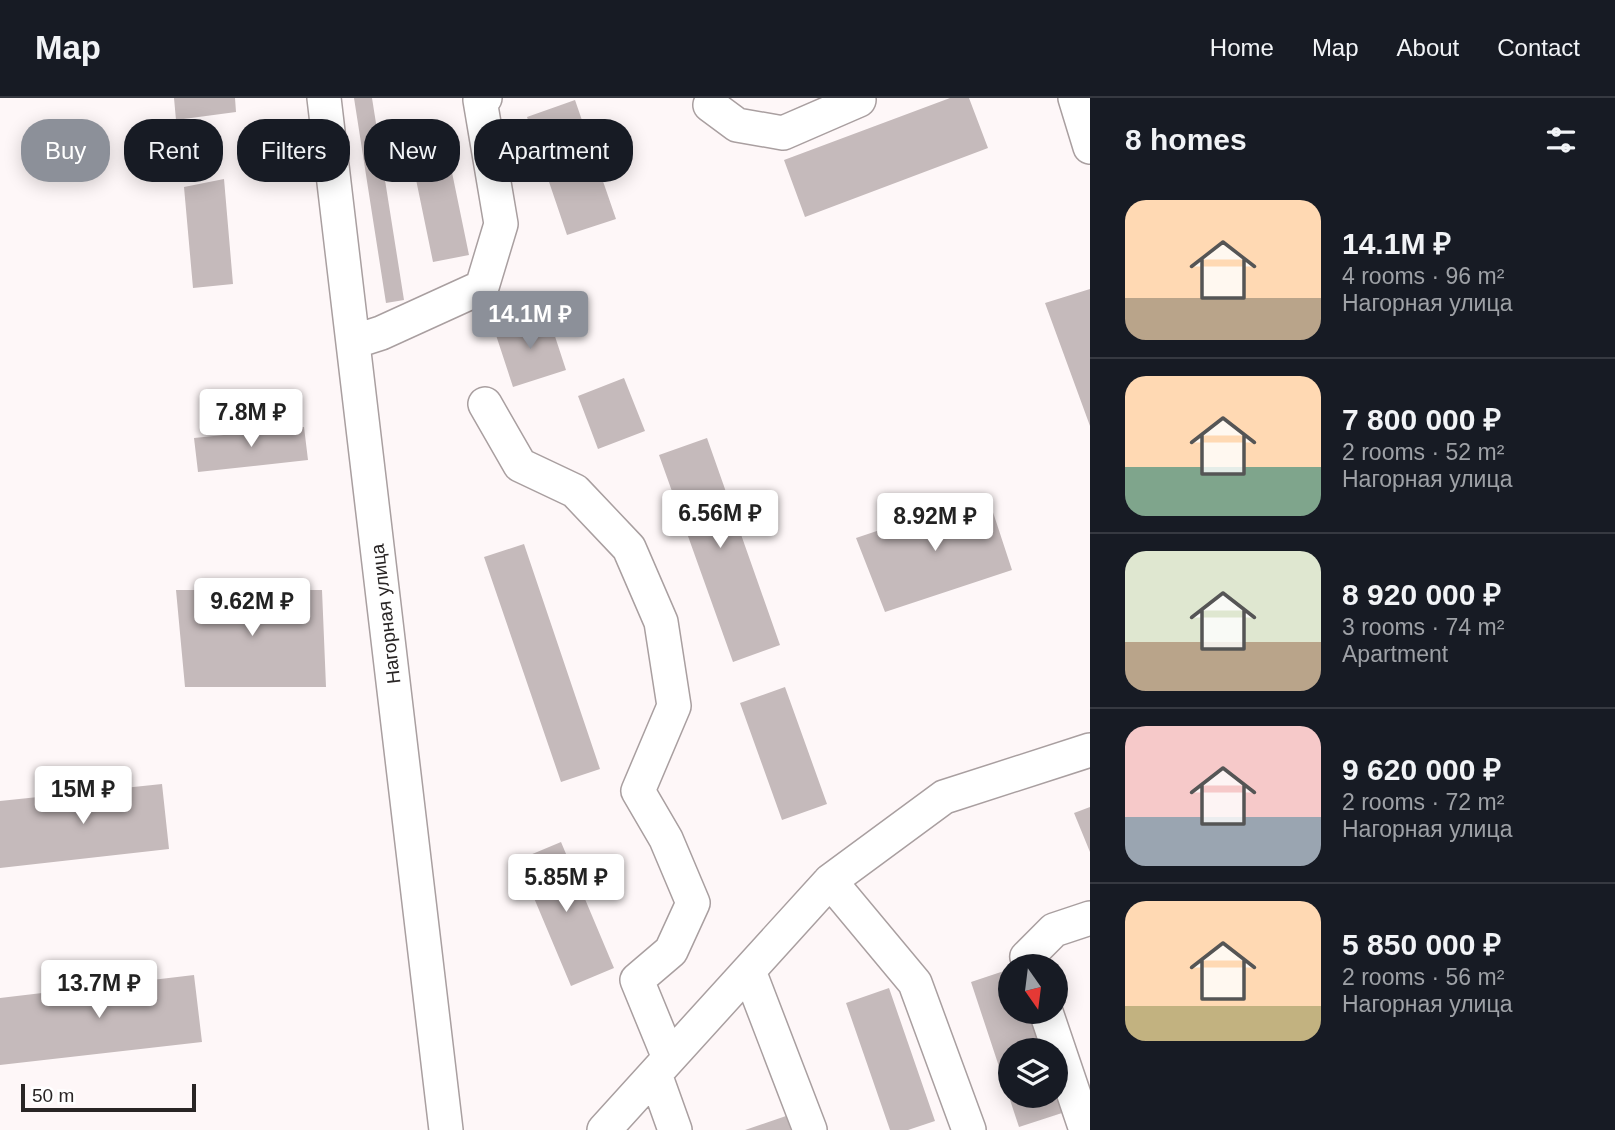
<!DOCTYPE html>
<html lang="en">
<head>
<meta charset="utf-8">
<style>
	body { margin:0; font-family:Helvetica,sans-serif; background:#242831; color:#f1f3f6; height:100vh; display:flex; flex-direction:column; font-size:26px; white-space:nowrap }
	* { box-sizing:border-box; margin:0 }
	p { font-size:23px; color:#9ea1a6 }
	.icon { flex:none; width:38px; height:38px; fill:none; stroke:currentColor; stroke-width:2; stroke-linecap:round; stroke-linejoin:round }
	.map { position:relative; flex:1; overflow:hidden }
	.details { display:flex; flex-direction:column; background:#171b24; width:525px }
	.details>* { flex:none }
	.guide { position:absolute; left:21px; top:21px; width:665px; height:63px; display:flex; gap:14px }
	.needle { width:46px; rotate:166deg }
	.fabs { position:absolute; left:998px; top:856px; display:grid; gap:14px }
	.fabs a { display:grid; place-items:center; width:70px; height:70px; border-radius:50%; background:#171b24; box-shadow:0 4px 18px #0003; font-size:35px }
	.scale { position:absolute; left:21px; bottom:18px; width:175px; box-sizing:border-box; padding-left:7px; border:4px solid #292525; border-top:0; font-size:19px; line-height:24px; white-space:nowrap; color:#292525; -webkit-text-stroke:5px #fff; paint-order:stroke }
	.price { position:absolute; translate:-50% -60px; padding:0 16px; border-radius:7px; background:#fff; color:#222; font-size:23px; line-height:46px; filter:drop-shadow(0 2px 4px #0008) }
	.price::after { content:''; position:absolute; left:50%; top:42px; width:21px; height:16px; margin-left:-10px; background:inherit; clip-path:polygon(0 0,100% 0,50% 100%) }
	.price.on { background:#8c9099; color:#fff }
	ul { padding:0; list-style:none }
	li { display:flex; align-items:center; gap:21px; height:175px; padding:0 35px }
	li+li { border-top:2px solid #363941 }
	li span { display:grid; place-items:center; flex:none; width:196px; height:140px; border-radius:21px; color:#555 }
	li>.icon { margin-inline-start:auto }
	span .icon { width:84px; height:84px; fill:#fffc; stroke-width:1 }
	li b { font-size:30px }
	h2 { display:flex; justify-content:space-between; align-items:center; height:84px; padding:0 35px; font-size:30px }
	.tag { padding:0 24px; border-radius:28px; background:#171b24; box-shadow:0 4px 18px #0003; font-size:24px; line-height:63px }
	.tag.on { background:#8c9099; color:#fff }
	header { display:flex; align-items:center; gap:42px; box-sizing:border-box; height:98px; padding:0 35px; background:#171b24; border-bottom:2px solid #363941 }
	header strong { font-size:33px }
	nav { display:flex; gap:38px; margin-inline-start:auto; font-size:24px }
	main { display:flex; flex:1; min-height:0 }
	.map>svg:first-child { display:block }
	.building { fill:#c5babb }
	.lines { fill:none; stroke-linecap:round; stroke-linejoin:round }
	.minor-casing { stroke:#a99fa0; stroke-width:36 }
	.minor { stroke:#fff; stroke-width:33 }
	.labels { text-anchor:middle; stroke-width:6; stroke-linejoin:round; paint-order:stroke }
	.street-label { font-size:19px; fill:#292525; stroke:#fff }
</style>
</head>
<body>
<header>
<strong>Map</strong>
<nav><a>Home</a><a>Map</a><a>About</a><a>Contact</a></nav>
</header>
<main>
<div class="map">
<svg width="1090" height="1032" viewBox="0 0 1090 1032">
	<rect width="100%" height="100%" fill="#fef7f8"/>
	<path class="building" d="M174 0H235L236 14 176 22Z
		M354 0H372L404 202 386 205Z
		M950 0H969L988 50 805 119 784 62Z
		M575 2 616 121 567 137 527 19Z
		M448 55 469 157 433 164 412 62Z
		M224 81 233 186 193 190 184 89Z
		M1090 191V328L1045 205Z
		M548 217 566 272 513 289 495 234Z
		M624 280 645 333 598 351 578 298Z
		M304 329 308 362 198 374 194 340Z
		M707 340 780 547 733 564 659 357Z
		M987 396 1012 472 885 514 856 440Z
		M524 446 600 671 561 684 484 459Z
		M176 492H322L326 589H185Z
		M785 589 827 706 782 722 740 605Z
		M162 686 169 751 0 770V703Z
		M1090 709V754L1074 715Z
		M561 744 614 870 571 888 518 762Z
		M1010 871V914H1029L1041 952H1010V998H1056L1062 1015 1019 1029 971 884Z
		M194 877 202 944 0 967V900Z
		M889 890 935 1023 908 1032H890L846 905Z
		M786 1018 791 1032H745Z"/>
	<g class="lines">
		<defs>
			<path id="minor" d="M324 0 446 1032
				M1075 0 1090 49
				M710 7 737 27 783 35 859 2
				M353 244 381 235 482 189 501 126 480 2 485 0
				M485 306 520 367 575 393 629 450 661 524 674 608 638 693 666 741 693 805 671 853 637 882 669 960
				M830 783 915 885 969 1032
				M1030 868 1027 859 1054 832 1090 820
				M749 873 810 1032
				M1046 914 1086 1032
				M655 976 675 1032
				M604 1032 830 783 944 699 1090 652"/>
		</defs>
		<use href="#minor" class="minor-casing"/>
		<use href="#minor" class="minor"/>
	</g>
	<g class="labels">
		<g class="street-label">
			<text transform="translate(385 516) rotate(-97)" y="7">Нагорная улица</text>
		</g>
	</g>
</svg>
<div class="fabs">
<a><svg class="needle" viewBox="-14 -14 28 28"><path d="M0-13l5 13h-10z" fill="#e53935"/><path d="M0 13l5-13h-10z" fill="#9ea1a6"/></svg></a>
<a><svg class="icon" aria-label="layers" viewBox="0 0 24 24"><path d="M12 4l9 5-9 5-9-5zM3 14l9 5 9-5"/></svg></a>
</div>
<div class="scale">50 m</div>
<b class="price on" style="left:530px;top:253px">14.1M ₽</b>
<b class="price" style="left:251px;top:351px">7.8M ₽</b>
<b class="price" style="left:720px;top:452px">6.56M ₽</b>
<b class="price" style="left:935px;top:455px">8.92M ₽</b>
<b class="price" style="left:252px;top:540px">9.62M ₽</b>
<b class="price" style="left:83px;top:728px">15M ₽</b>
<b class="price" style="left:566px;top:816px">5.85M ₽</b>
<b class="price" style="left:99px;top:922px">13.7M ₽</b>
<div class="guide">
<a class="tag on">Buy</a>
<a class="tag">Rent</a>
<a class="tag">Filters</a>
<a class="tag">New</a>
<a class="tag">Apartment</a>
</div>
</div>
<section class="details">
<h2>8 homes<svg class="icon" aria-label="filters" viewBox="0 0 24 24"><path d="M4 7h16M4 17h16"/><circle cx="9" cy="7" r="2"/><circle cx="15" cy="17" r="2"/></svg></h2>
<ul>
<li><span style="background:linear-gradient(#ffd9b3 70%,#b9a48a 0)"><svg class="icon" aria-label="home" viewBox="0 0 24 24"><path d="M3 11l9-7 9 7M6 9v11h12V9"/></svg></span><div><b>14.1M ₽</b><p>4 rooms · 96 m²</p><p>Нагорная улица</p></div></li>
<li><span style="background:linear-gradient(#ffd9b3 65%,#7fa58c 0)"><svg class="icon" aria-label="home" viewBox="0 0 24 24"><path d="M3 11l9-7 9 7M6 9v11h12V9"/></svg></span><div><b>7 800 000 ₽</b><p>2 rooms · 52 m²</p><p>Нагорная улица</p></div></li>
<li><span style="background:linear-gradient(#dfe7d0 65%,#b9a48a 0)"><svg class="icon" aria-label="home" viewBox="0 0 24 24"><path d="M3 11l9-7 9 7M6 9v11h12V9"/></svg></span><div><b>8 920 000 ₽</b><p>3 rooms · 74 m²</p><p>Apartment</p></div></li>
<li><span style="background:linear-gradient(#f6c9c9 65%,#9aa5b1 0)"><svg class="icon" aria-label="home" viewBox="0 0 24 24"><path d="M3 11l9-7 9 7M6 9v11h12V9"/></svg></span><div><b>9 620 000 ₽</b><p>2 rooms · 72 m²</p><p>Нагорная улица</p></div></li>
<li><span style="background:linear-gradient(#ffd9b3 75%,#c2b280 0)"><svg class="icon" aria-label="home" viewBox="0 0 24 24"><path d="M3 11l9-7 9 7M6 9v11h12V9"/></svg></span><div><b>5 850 000 ₽</b><p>2 rooms · 56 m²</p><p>Нагорная улица</p></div></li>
</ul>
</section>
</main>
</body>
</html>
